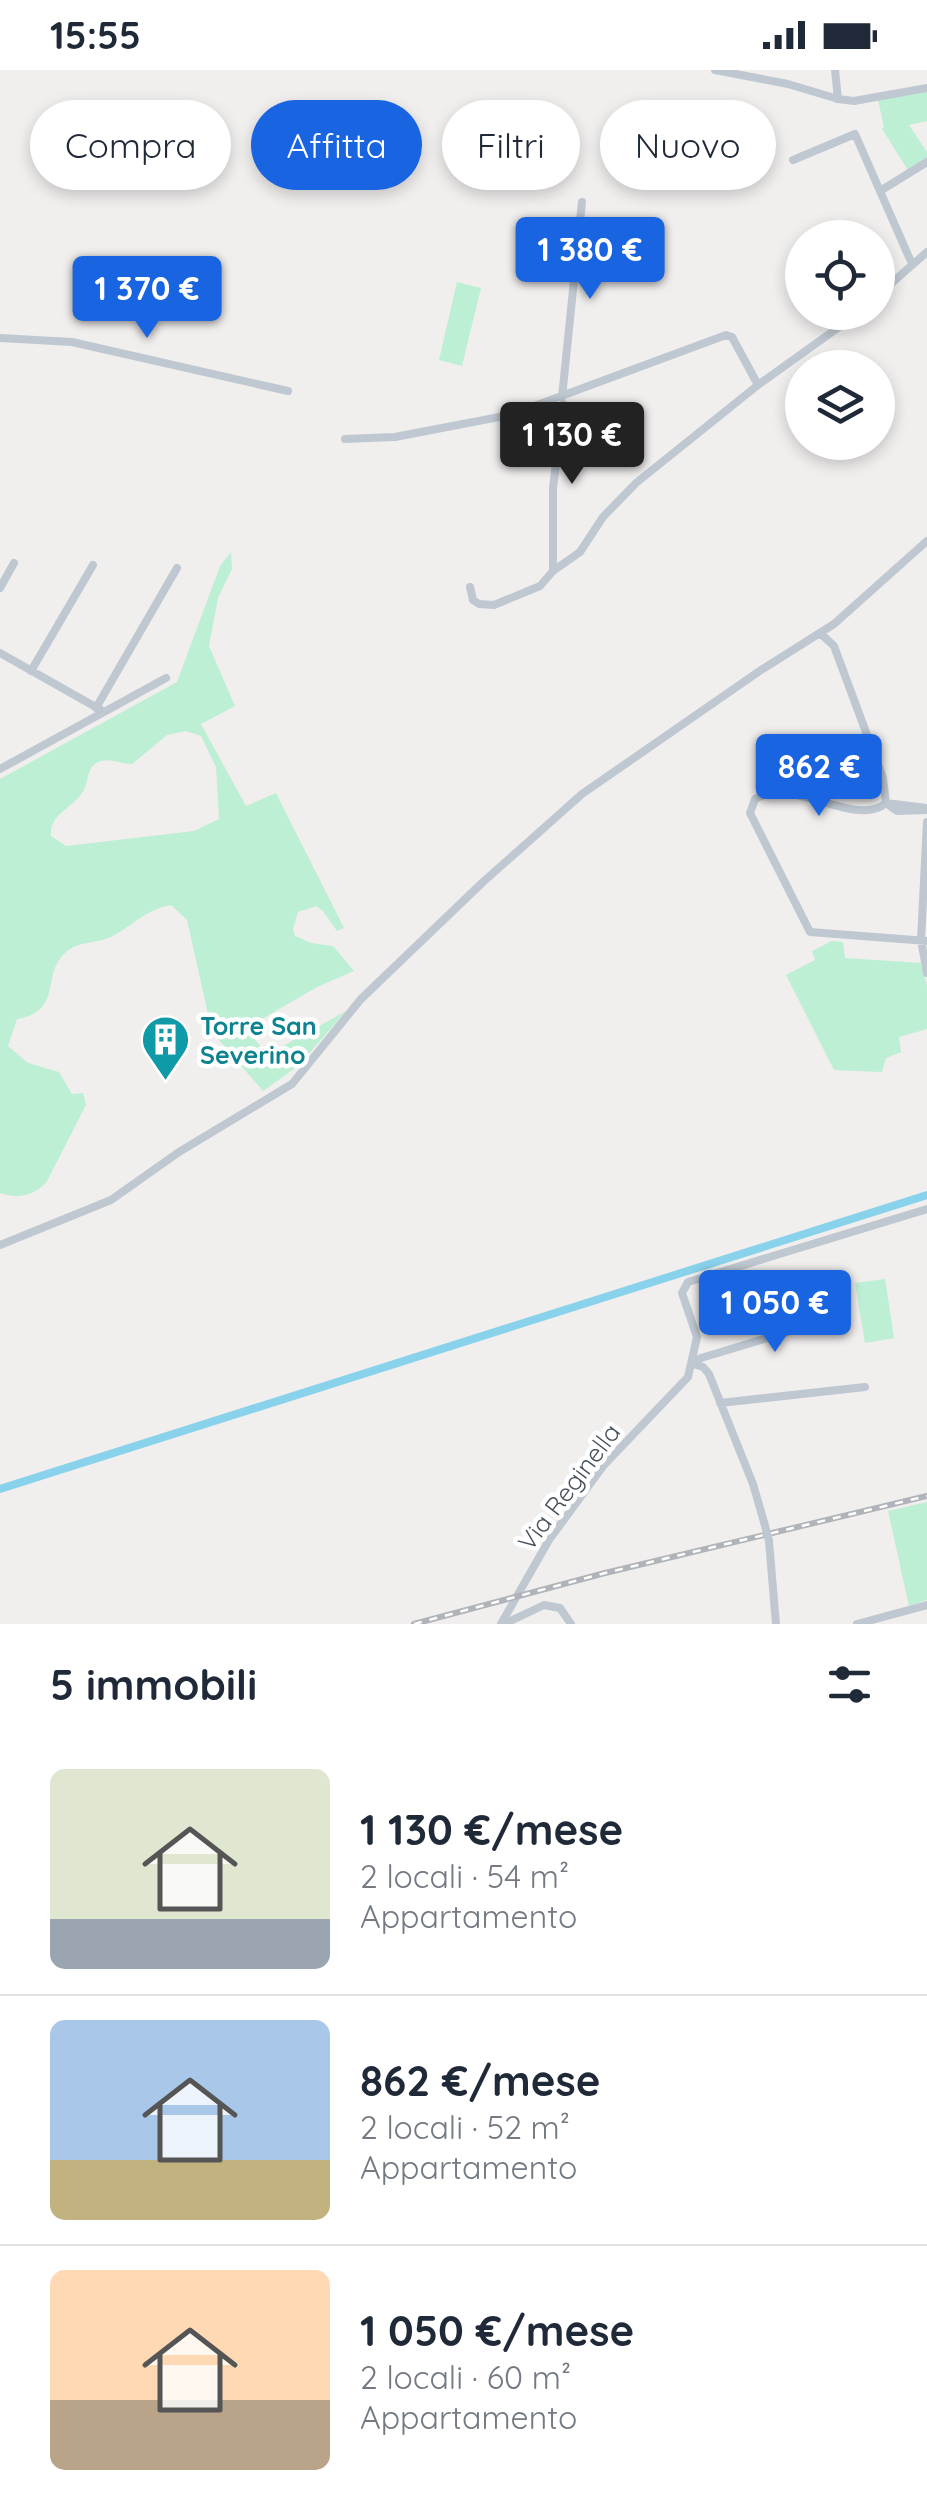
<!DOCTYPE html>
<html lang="it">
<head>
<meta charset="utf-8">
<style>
	body { margin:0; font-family:Quicksand,sans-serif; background:#f2f2f3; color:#1f2937; height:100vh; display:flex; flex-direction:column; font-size:38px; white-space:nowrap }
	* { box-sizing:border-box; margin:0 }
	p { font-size:32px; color:#747a83 }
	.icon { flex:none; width:55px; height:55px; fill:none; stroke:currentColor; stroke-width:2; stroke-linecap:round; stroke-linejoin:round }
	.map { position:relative; height:1554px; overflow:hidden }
	.details { display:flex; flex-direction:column; background:#fff; flex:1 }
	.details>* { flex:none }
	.banner { position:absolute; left:30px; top:30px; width:868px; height:90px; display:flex; gap:20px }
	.fabs { position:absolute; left:785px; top:150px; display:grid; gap:20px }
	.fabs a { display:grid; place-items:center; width:110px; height:110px; border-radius:50%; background:#fff; box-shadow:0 5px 15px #0003; font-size:50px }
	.price { position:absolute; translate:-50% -85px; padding:0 22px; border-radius:10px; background:#1864e1; color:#fff; font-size:32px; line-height:65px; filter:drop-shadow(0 2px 5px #0008) }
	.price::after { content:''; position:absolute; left:50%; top:60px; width:30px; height:22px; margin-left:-15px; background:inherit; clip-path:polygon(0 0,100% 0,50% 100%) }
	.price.on { background:#222; color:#fff }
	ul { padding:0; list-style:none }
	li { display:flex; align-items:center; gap:30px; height:250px; padding:0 50px }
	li+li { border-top:2px solid #e0e1e3 }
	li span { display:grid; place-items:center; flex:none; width:280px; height:200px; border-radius:15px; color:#555 }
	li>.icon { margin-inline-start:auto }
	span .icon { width:120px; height:120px; fill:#fffc; stroke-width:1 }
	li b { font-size:42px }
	h2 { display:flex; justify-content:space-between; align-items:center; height:120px; padding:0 50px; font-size:42px }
	.tag { padding:0 35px; border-radius:45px; background:#fff; box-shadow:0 5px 15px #0003; font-size:35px; line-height:90px }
	.tag.on { background:#1864e1; color:#fff }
	.status { display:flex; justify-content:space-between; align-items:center; height:70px; padding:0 50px; background:#fff; direction:ltr }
	.status svg { height:28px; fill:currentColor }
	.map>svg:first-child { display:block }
	.green { fill:#bcefd3; fill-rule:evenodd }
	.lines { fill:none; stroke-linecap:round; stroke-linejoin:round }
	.canal { stroke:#89d2ec; stroke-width:8 }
	.minor { stroke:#bfc8d1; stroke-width:8 }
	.rail-casing { stroke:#b0b3b9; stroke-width:6 }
	.rail { stroke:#fff; stroke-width:2.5; stroke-dasharray:8; stroke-linecap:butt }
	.minor-bridge { stroke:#bfc8d1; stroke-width:8 }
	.labels { text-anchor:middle; stroke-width:9; stroke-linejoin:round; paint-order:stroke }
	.culture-label { font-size:25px; font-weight:bold; fill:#0d838f; stroke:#fff; text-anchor:start }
	.street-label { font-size:25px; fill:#46505c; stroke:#fff }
</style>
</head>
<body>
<div class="status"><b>15:55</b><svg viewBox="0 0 49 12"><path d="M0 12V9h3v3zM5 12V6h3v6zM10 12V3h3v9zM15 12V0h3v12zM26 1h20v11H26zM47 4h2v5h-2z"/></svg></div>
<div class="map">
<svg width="927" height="1554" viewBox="0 0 927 1554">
	<rect width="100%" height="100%" fill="#f1eeee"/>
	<path class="green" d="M927 22V51L909 55 927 82V88L908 100 882 59 884 57 878 30Z
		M457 212 481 218 462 296 439 290Z
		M231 482 232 499 218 528 209 576 235 636 201 654 246 736 276 723 344 858 337 861 323 841 316 836 298 842 293 859 295 866 311 873 333 876 354 901 317 917 255 953 251 964 267 985 346 941 306 987 298 985 295 998 263 1021 212 962 187 850 171 835C143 840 130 859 108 868 93 874 77 871 64 884 41 907 63 941 17 949L8 976 28 993 59 1002 72 1024 83 1023 86 1035 46 1113C32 1126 18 1129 0 1123V709L177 612 220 496ZM186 661 201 666 216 697 219 749 194 761 66 776 51 766C49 745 71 739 82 723 90 712 85 696 101 691 110 688 122 694 132 694L167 665Z
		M832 871 843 872 845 888 921 893 927 915V959L899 967 901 982 886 988 882 1002 834 1000 786 905 815 890 812 881Z
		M885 1209 894 1268 865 1273 855 1213Z
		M927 1432V1530L909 1536 888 1441Z"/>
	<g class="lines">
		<path class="canal" d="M0 1419 927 1125"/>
		<path class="minor" d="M715 0 788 14 838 29 854 31 927 18
			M835 0 838 29
			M793 90 855 64 912 194
			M880 121 927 92
			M878 225 927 182
			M0 268 72 272 288 321
			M562 327 582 132
			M345 369 395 367 510 345 726 265 732 267 758 315
			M553 501V418L563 334
			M470 517 473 530 479 534 494 535 540 516 553 501 580 482 603 447 636 413 758 315 860 242
			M0 518 14 493
			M820 563 834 576 883 708 886 733C856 759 794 706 755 729L750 743 810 862 927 871
			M0 583 101 640
			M31 601 93 495
			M96 638 177 498
			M0 699 166 608
			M927 738 886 733 897 741 927 740
			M927 752 921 870 927 903
			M0 1175 111 1130 179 1082 292 1014 361 929 483 812 582 724 761 600 834 554 927 471
			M693 1294 703 1297 709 1304 753 1414 764 1452
			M693 1294 701 1288 840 1246
			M720 1333 865 1317
			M769 1471 776 1554
			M501 1554 549 1470 604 1395 688 1307 697 1267 682 1223 688 1212 927 1139
			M504 1554 544 1535 560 1538 571 1554
			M857 1554 927 1535"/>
		<defs>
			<path id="rail" d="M414 1554 605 1503 927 1426"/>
		</defs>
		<use href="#rail" class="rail-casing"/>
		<use href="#rail" class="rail"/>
		<path class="minor-bridge" d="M764 1452 769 1471"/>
	</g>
	<defs>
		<symbol id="building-pin" viewBox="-11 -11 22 30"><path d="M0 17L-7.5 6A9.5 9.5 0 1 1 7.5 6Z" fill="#0f9aa8" stroke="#fff"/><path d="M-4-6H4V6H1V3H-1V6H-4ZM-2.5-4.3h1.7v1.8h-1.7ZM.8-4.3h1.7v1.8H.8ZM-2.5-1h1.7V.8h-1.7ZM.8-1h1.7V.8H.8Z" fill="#fff"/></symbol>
	</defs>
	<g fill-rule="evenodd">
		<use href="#building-pin" x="138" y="942" width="55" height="75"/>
	</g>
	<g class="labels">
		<g class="culture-label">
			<text x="200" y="965">Torre San<tspan x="200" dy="29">Severino</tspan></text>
		</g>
		<g class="street-label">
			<text transform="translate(569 1417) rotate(-53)" y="9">Via Reginella</text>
		</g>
	</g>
</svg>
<div class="fabs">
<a><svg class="icon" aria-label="locate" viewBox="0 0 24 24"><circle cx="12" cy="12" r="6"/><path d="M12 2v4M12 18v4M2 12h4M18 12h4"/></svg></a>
<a><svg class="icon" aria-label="layers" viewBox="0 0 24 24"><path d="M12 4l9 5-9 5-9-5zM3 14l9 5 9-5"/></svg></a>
</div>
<b class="price" style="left:590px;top:232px">1 380 €</b>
<b class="price" style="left:147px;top:271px">1 370 €</b>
<b class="price on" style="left:572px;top:417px">1 130 €</b>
<b class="price" style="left:819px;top:749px">862 €</b>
<b class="price" style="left:775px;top:1285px">1 050 €</b>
<div class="banner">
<a class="tag">Compra</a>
<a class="tag on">Affitta</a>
<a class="tag">Filtri</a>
<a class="tag">Nuovo</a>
</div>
</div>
<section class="details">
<h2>5 immobili<svg class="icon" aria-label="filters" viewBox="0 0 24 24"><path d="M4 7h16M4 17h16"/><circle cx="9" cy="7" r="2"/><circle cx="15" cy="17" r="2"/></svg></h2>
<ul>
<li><span style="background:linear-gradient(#dfe7d0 75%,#9aa5b1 0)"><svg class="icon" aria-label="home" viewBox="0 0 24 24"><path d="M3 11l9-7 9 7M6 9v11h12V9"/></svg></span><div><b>1 130 €/mese</b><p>2 locali · 54 m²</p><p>Appartamento</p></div></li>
<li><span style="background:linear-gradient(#a9c7e8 70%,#c2b280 0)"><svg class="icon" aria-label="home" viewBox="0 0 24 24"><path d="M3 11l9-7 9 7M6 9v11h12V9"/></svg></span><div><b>862 €/mese</b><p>2 locali · 52 m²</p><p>Appartamento</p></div></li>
<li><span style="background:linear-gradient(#ffd9b3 65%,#b9a48a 0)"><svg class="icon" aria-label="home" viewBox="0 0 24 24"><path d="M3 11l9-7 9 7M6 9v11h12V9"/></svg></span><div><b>1 050 €/mese</b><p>2 locali · 60 m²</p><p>Appartamento</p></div></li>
</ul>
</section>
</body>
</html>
